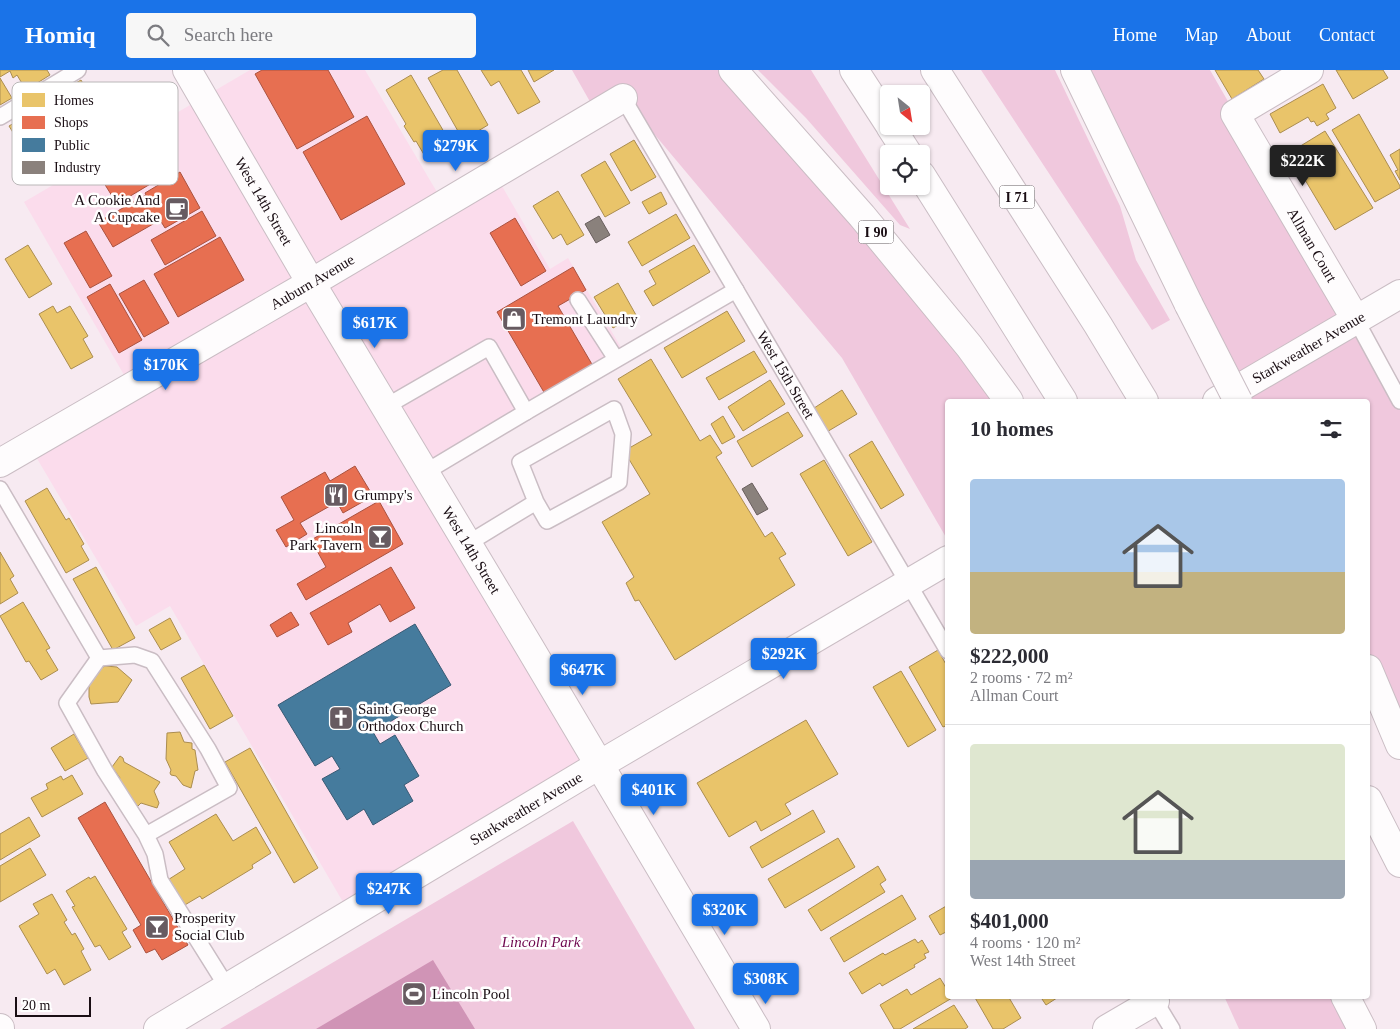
<!DOCTYPE html>
<html lang="en">
<head>
<meta charset="utf-8">
<style>
	body { margin:0; font-family:Georgia,serif; background:#f7f7f7; color:#2b2b33; height:100vh; display:flex; flex-direction:column; font-size:19px; white-space:nowrap }
	* { box-sizing:border-box; margin:0 }
	p { font-size:16px; color:#7c7c81 }
	.icon { flex:none; width:28px; height:28px; fill:none; stroke:currentColor; stroke-width:2; stroke-linecap:round; stroke-linejoin:round }
	.map { position:relative; flex:1; overflow:hidden }
	.details { position:absolute; left:945px; top:329px; width:425px; height:600px; display:flex; flex-direction:column; background:#fff; border-radius:5px; box-shadow:0 1px 4px #0004 }
	.details>* { flex:none }
	.needle { width:32px; rotate:150deg }
	.fabs { position:absolute; left:880px; top:15px; display:grid; gap:10px }
	.fabs a { display:grid; place-items:center; width:50px; height:50px; border-radius:5px; background:#fff; box-shadow:0 1px 4px #0004; font-size:25px }
	.scale { position:absolute; left:15px; bottom:12px; width:76px; box-sizing:border-box; padding-left:5px; border:2px solid #1a0e14; border-top:0; font-size:14px; line-height:18px; white-space:nowrap; color:#1a0e14; -webkit-text-stroke:4px #fff; paint-order:stroke }
	.price { position:absolute; translate:-50% -42px; padding:0 11px; border-radius:5px; background:#1a73e8; color:#fff; font-size:16px; line-height:32px; filter:drop-shadow(0 1px 2px #0008) }
	.price::after { content:''; position:absolute; left:50%; top:30px; width:15px; height:11px; margin-left:-8px; background:inherit; clip-path:polygon(0 0,100% 0,50% 100%) }
	.price.active { background:#222; color:#fff }
	ul { padding:0; list-style:none }
	li { display:grid; align-content:center; gap:10px; height:265px; padding:0 25px }
	li+li { border-top:1px solid #e1e1e2 }
	li span { display:grid; place-items:center; height:155px; border-radius:5px; color:#555 }
	li>.icon { margin-inline-start:auto }
	span .icon { width:90px; height:90px; fill:#fffc; stroke-width:1 }
	li b { font-size:21px }
	h2 { display:flex; justify-content:space-between; align-items:center; height:60px; padding:0 25px; font-size:21px }
	header { display:flex; align-items:center; gap:30px; box-sizing:border-box; height:70px; padding:0 25px; background:#1a73e8; color:#fff }
	header strong { font-size:24px }
	nav { display:flex; gap:28px; margin-inline-start:auto; font-size:18px }
	.search { width:350px; height:45px; background:#f7f7f7; display:flex; align-items:center; gap:12px; box-sizing:border-box; padding:0 18px; border-radius:5px; color:#7c7c81; font-size:19px }
	.map>svg:first-child { display:block }
	.built { fill:#fbdcec }
	.green { fill:#f0c8dd }
	.water { fill:#d094b6 }
	.homes { fill:#e9c46a; stroke:#ab8d50 }
	.shops { fill:#e76f51; stroke:#aa523f }
	.public { fill:#457b9d; stroke:#385a74 }
	.industry { fill:#8a817c; stroke:#685e5d }
	.lines { fill:none; stroke-linecap:round; stroke-linejoin:round }
	.lane-casing { stroke:#cabdc4; stroke-width:18 }
	.street-casing { stroke:#cabdc4; stroke-width:30 }
	.secondary-casing { stroke:#cabdc4; stroke-width:30 }
	.highway-casing { stroke:#cabdc4; stroke-width:30 }
	.lane { stroke:#fefcfd; stroke-width:15 }
	.street { stroke:#fefcfd; stroke-width:28 }
	.secondary { stroke:#fefcfd; stroke-width:28 }
	.highway { stroke:#fefcfd; stroke-width:28 }
	.highway-bridge-casing { stroke:#cabdc4; stroke-width:30; stroke-linecap:butt }
	.highway-bridge { stroke:#fefcfd; stroke-width:28 }
	.labels { text-anchor:middle; stroke-width:5; stroke-linejoin:round; paint-order:stroke }
	.shield { fill:#fff; stroke:#5f565a; stroke-width:1 }
	.shield-label { font-size:14px; font-weight:bold; fill:#1a0e14 }
	.poi-label { font-size:15px; fill:#1a0e14; stroke:#fff; text-anchor:start }
	.street-label { font-size:15px; fill:#1a0e14; stroke:#fff }
	.park-label { font-size:15px; font-style:italic; fill:#6f084f; stroke:#fff }
	.key { fill:#fff; stroke:#bab7b8; stroke-width:1 }
	.key-label { font-size:14px; fill:#1a0e14 }
</style>
</head>
<body>
<header>
<strong>Homiq</strong>
<div class="search"><svg class="icon" aria-label="search" viewBox="0 0 24 24"><circle cx="10" cy="10" r="6"/><path d="M15 15l6 6"/></svg>Search here</div>
<nav><a>Home</a><a>Map</a><a>About</a><a>Contact</a></nav>
</header>
<div class="map">
<svg width="1400" height="959" viewBox="0 0 1400 959">
	<rect width="100%" height="100%" fill="#f7eaf1"/>
	<path class="built" d="M250 0H365L444 134 495 104 550 199 568 188 625 284 424 403 599 695 350 844 170 536 136 556 29 375 131 317 24 132Z"/>
	<path class="green" d="M572 0H733L1009 331H948L947 469 842 288 624 28 597 44Z
		M758 0H811L910 159 900 155 806 48Z
		M981 0H1055L1120 136 1136 190 1170 250 1152 260Z
		M1075 0H1210L1400 331V675L1368 599V331H1238Z
		M573 751 695 959H220Z
		M1224 926H1345L1362 959H1239Z"/>
	<path class="water" d="M433 890 475 959H316Z"/>
	<path class="homes" d="M0 0H47L50 5 26 20 17 5 13 8 10 1 0 7Z
		M443 0H457L488 55 463 70 428 8Z
		M481 0H521L540 32 518 44 499 11 491 16Z
		M528 0H554L534 12Z
		M1215 0H1258L1264 9 1232 29Z
		M1336 0H1383L1388 8 1353 29Z
		M411 5 451 74 426 88 416 71 414 72 404 56 406 54 386 20Z
		M0 8 12 28 0 35Z
		M81 10 85 17 79 21 89 38 23 79 9 56 39 38 34 30 58 15 63 23 70 19 69 17Z
		M1323 14 1336 38 1326 44 1329 49 1317 56 1314 51 1311 52 1308 47 1280 63 1270 44Z
		M1359 44 1400 116V118L1375 132 1332 60Z
		M1325 61 1373 138 1335 160 1289 83Z
		M634 70 656 107 631 121 610 84Z
		M1400 79V110L1395 101 1398 100 1390 85Z
		M605 91 630 133 605 147 581 105Z
		M558 121 584 165 567 175 561 164 553 169 533 136Z
		M661 122 667 134 649 144 642 132Z
		M676 144 690 168 642 196 628 172Z
		M28 175 52 214 29 228 5 189Z
		M694 175 710 202 653 236 644 221 656 214 649 201Z
		M618 213 636 245 613 258 594 227Z
		M53 236 57 243 70 236 88 266 83 269 93 287 71 299 39 244Z
		M727 241 745 271 682 308 664 278Z
		M754 281 767 302 719 330 706 308Z
		M651 289 700 371 710 365 722 383 716 387 765 467 772 462 786 484 779 488 795 515 675 590 639 530 635 531 626 513 634 507 602 452 650 424 624 381 652 365 618 309Z
		M770 310 785 334 743 361 728 337Z
		M842 320 857 344 825 363 811 340Z
		M788 342 803 366 752 397 737 371Z
		M723 346 735 367 722 374 711 354Z
		M872 371 904 425 881 439 849 385Z
		M824 390 872 472 848 486 800 404Z
		M47 418 66 450 69 448 84 474 81 476 89 490 66 503 25 431Z
		M0 482 14 506 10 509 18 523 0 534Z
		M96 497 135 568 113 580 73 509Z
		M23 532 50 578 46 580 58 600 41 610 29 591 26 592 0 546Z
		M170 548 181 569 161 580 149 560Z
		M938 580 948 598V655L943 657 909 597Z
		M204 595 233 646 210 659 181 608Z
		M105 596 117 597 132 610 118 632 91 634 89 627V613L92 603Z
		M901 601 936 660 908 677 873 617Z
		M806 650 838 704 785 734 791 744 761 761 756 751 729 767 697 713Z
		M180 662 184 672 192 673V679L195 680 198 700 195 701 191 718 183 715 176 706 171 705 170 703 171 700 166 689 167 663Z
		M74 664 88 688 65 701 51 678Z
		M250 678 318 798 294 813 225 692Z
		M120 686 123 688 124 692 160 712 154 721 159 733 157 738 141 733 138 736 130 730 116 714 120 708 112 697Z
		M72 705 83 724 42 747 31 728 48 719 46 714 61 706 63 710Z
		M813 740 825 762 762 798 750 777Z
		M216 744 233 771 256 757 271 783 252 795 253 798 202 829 200 826 178 839 163 813 185 799 169 772Z
		M29 747 40 766 0 790V764Z
		M838 768 855 797 785 838 768 809Z
		M30 778 46 805 0 832V796Z
		M878 796 886 810 880 814 885 822 821 861 808 840Z
		M95 806 127 859 122 862 131 877 109 890 100 875 95 877 72 837 75 836 66 821 89 807 90 809Z
		M52 824 67 850 64 852 72 865 75 863 84 879 81 881 91 900 64 915 55 899 47 904 19 856 39 844 33 834Z
		M902 825 916 849 844 892 830 868Z
		M948 835V861L940 865 929 846Z
		M915 869 918 873 922 870 929 882 924 884 926 888 914 895 915 897 882 916 880 913 862 924 849 903 883 883 885 885Z
		M940 908 948 921V926H950L952 928 900 959H894L880 935 907 919 911 925Z
		M974 926H1008L1021 948 1003 959H993Z
		M1040 926H1060L1046 935Z
		M954 935 968 957 965 959H913Z"/>
	<path class="shops" d="M262 0H328L354 47 297 79 255 4Z
		M367 46 405 114 341 150 303 82Z
		M155 60 177 98 117 134 94 97Z
		M180 102 200 138 165 158 160 150 113 177 98 152 146 125 145 123Z
		M202 141 216 166 165 195 151 170Z
		M515 148 546 201 521 216 490 163Z
		M86 161 112 206 90 218 64 173Z
		M220 167 244 210 178 247 154 204Z
		M573 197 586 220 558 236 593 296 545 324 497 242Z
		M144 210 169 253 144 267 119 224Z
		M110 214 142 270 119 283 87 227Z
		M355 396 373 426 343 443 337 432 300 453 307 464 286 477 276 460 294 450 281 427 325 402 330 411Z
		M379 431 403 474 306 530 297 514 326 497 311 470Z
		M391 497 415 538 390 552 380 534 348 553 352 562 328 575 310 543Z
		M291 542 299 555 277 567 270 555Z
		M105 732 188 875 162 890 155 879 146 883 133 860 141 855 78 748Z"/>
	<path class="public" d="M415 554 451 615 373 662 380 674 395 665 419 706 404 715 413 731 373 755 364 739 347 750 322 709 340 699 332 686 315 696 278 635Z"/>
	<path class="industry" d="M599 146 610 165 596 173 585 154Z
		M752 413 768 439 757 445 742 419Z"/>
	<g class="lines">
		<defs>
			<g id="lane">
				<path id="s1" d="M623 28 948 581"/>
				<path d="M0 47 78 0"/>
				<path d="M578 230 616 289"/>
				<path d="M1356 250 1400 331"/>
				<path d="M385 337 489 277 526 342 424 403"/>
				<path d="M526 342 736 220"/>
				<path d="M0 419 99 588"/>
				<path d="M467 474 536 432 547 451 619 412 623 364 614 339 520 392 536 432"/>
				<path d="M146 765 229 718 208 679 152 591 135 585 99 588 67 633 105 701 146 765 155 784 160 810 227 917"/>
				<path d="M1152 926 1172 959"/>
			</g>
			<g id="street">
				<path id="s2" d="M1309 0 1235 44 1356 250"/>
				<path id="s3" d="M0 393 311 213 623 28"/>
				<path d="M0 958V959"/>
				<path d="M1107 959 1155 931"/>
			</g>
			<g id="secondary">
				<path id="s4" d="M187 0 311 213 530 578 756 959"/>
				<path id="s5" d="M1217 331 1400 224"/>
				<path id="s6" d="M158 959 599 695 948 490"/>
			</g>
			<path id="highway" d="M733 0 862 146 969 276 1009 331
				M854 0 889 54
				M935 0 1098 255 1144 331
				M1075 0 1189 235
				M890 56 908 84
				M921 105 1063 331
				M1368 599 1400 675
				M1368 730 1400 793
				M1345 926 1362 959"/>
		</defs>
		<use href="#lane" class="lane-casing"/>
		<use href="#street" class="street-casing"/>
		<use href="#secondary" class="secondary-casing"/>
		<use href="#highway" class="highway-casing"/>
		<use href="#lane" class="lane"/>
		<use href="#street" class="street"/>
		<use href="#secondary" class="secondary"/>
		<use href="#highway" class="highway"/>
		<defs>
			<path id="highway-bridge" d="M1189 235 1238 331"/>
		</defs>
		<use href="#highway-bridge" class="highway-bridge-casing"/>
		<use href="#highway-bridge" class="highway-bridge"/>
	</g>
	<defs>
		<symbol id="cafe-square" viewBox="-11 -11 22 22"><rect x="-9" y="-9" width="18" height="18" rx="4" fill="#675b61" stroke="#fff"/><path d="M-5.5-4.5H6V0H3Q3 3.5 0 3.5H-2.5Q-5.5 3.5-5.5 0ZM3-3.2v2h1.7v-2ZM-6 4.5H4V6H-6Z" fill="#fff"/></symbol>
		<symbol id="shop-square" viewBox="-11 -11 22 22"><rect x="-9" y="-9" width="18" height="18" rx="4" fill="#675b61" stroke="#fff"/><path d="M-5-2.5h2.3a2.7 3.5 0 0 1 5.4 0H5L5.5 6h-11ZM-1.5-2.5h3a1.5 2.3 0 0 0-3 0Z" fill="#fff"/></symbol>
		<symbol id="restaurant-square" viewBox="-11 -11 22 22"><rect x="-9" y="-9" width="18" height="18" rx="4" fill="#675b61" stroke="#fff"/><path d="M-5-6h1v4h1v-4h1v4h1v-4h1v5L-1.5 .5V6h-2V.5L-5-1ZM5-6V6H3V1.5H1.5Q1.5-4 5-6Z" fill="#fff"/></symbol>
		<symbol id="bar-square" viewBox="-11 -11 22 22"><rect x="-9" y="-9" width="18" height="18" rx="4" fill="#675b61" stroke="#fff"/><path d="M-6-5H6L.8 .8V4.5H3.5V6h-7V4.5H-.8V.8Z" fill="#fff"/></symbol>
		<symbol id="church-square" viewBox="-11 -11 22 22"><rect x="-9" y="-9" width="18" height="18" rx="4" fill="#675b61" stroke="#fff"/><path d="M-1.2-6h2.4v3.5h3.3v2.4h-3.3V6h-2.4V-.1h-3.3v-2.4h3.3Z" fill="#fff"/></symbol>
		<symbol id="stadium-square" viewBox="-11 -11 22 22"><rect x="-9" y="-9" width="18" height="18" rx="4" fill="#675b61" stroke="#fff"/><path d="M0-5a6.5 5 0 1 0 0 10a6.5 5 0 1 0 0-10ZM-3.5-1.8h7v3.6h-7Z" fill="#fff"/></symbol>
	</defs>
	<g fill-rule="evenodd">
		<use href="#cafe-square" x="163" y="125" width="28" height="28"/>
		<use href="#shop-square" x="500" y="235" width="28" height="28"/>
		<use href="#restaurant-square" x="322" y="411" width="28" height="28"/>
		<use href="#bar-square" x="366" y="453" width="28" height="28"/>
		<use href="#church-square" x="327" y="634" width="28" height="28"/>
		<use href="#bar-square" x="143" y="843" width="28" height="28"/>
		<use href="#stadium-square" x="400" y="910" width="28" height="28"/>
	</g>
	<g class="labels">
		<g class="shield">
			<rect x="999.5" y="115.5" width="35" height="23" rx="4"/>
			<rect x="858.5" y="150.5" width="35" height="23" rx="4"/>
		</g>
		<g class="shield-label">
			<text x="1017" y="132">I 71</text>
			<text x="876" y="167">I 90</text>
		</g>
		<g class="poi-label">
			<text x="160" y="135" text-anchor="end">A Cookie And<tspan x="160" dy="17">A Cupcake</tspan></text>
			<text x="532" y="254">Tremont Laundry</text>
			<text x="354" y="430">Grumpy's</text>
			<text x="362" y="463" text-anchor="end">Lincoln<tspan x="362" dy="17">Park Tavern</tspan></text>
			<text x="358" y="644">Saint George<tspan x="358" dy="17">Orthodox Church</tspan></text>
			<text x="174" y="853">Prosperity<tspan x="174" dy="17">Social Club</tspan></text>
			<text x="432" y="929">Lincoln Pool</text>
		</g>
		<g class="street-label">
			<text dy="5" stroke="none"><textPath href="#s4" startOffset="152">West 14th Street</textPath></text>
			<text dy="5" stroke="none"><textPath href="#s2" startOffset="238">Allman Court</textPath></text>
			<text dy="5" stroke="none"><textPath href="#s3" startOffset="361">Auburn Avenue</textPath></text>
			<text dy="5" stroke="none"><textPath href="#s5" startOffset="106">Starkweather Avenue</textPath></text>
			<text dy="5" stroke="none"><textPath href="#s1" startOffset="321">West 15th Street</textPath></text>
			<text dy="5" stroke="none"><textPath href="#s4" startOffset="558">West 14th Street</textPath></text>
			<text dy="5" stroke="none"><textPath href="#s6" startOffset="429">Starkweather Avenue</textPath></text>
		</g>
		<g class="park-label">
			<text x="541" y="877">Lincoln Park</text>
		</g>
	</g>
	<rect x="12" y="12" width="166" height="103" rx="8" class="key"/>
	<rect x="22" y="23" width="23" height="14" fill="#e9c46a"/>
	<rect x="22" y="46" width="23" height="13" fill="#e76f51"/>
	<rect x="22" y="68" width="23" height="14" fill="#457b9d"/>
	<rect x="22" y="91" width="23" height="13" fill="#8a817c"/>
	<g class="key-label">
		<text x="54" y="35">Homes</text>
		<text x="54" y="57">Shops</text>
		<text x="54" y="80">Public</text>
		<text x="54" y="102">Industry</text>
	</g>
</svg>
<div class="fabs">
<a><svg class="needle" viewBox="-14 -14 28 28"><path d="M0-13l5 13h-10z" fill="#e53935"/><path d="M0 13l5-13h-10z" fill="#7c7c81"/></svg></a>
<a><svg class="icon" aria-label="locate" viewBox="0 0 24 24"><circle cx="12" cy="12" r="6"/><path d="M12 2v4M12 18v4M2 12h4M18 12h4"/></svg></a>
</div>
<div class="scale">20 m</div>
<b class="price" style="left:456px;top:102px">$279K</b>
<b class="price active" style="left:1303px;top:117px">$222K</b>
<b class="price" style="left:375px;top:279px">$617K</b>
<b class="price" style="left:166px;top:321px">$170K</b>
<b class="price" style="left:784px;top:610px">$292K</b>
<b class="price" style="left:583px;top:626px">$647K</b>
<b class="price" style="left:654px;top:746px">$401K</b>
<b class="price" style="left:389px;top:845px">$247K</b>
<b class="price" style="left:725px;top:866px">$320K</b>
<b class="price" style="left:766px;top:935px">$308K</b>
<section class="details">
<h2>10 homes<svg class="icon" aria-label="filters" viewBox="0 0 24 24"><path d="M4 7h16M4 17h16"/><circle cx="9" cy="7" r="2"/><circle cx="15" cy="17" r="2"/></svg></h2>
<ul>
<li><span style="background:linear-gradient(#a9c7e8 60%,#c2b280 0)"><svg class="icon" aria-label="home" viewBox="0 0 24 24"><path d="M3 11l9-7 9 7M6 9v11h12V9"/></svg></span><div><b>$222,000</b><p>2 rooms · 72 m²</p><p>Allman Court</p></div></li>
<li><span style="background:linear-gradient(#dfe7d0 75%,#9aa5b1 0)"><svg class="icon" aria-label="home" viewBox="0 0 24 24"><path d="M3 11l9-7 9 7M6 9v11h12V9"/></svg></span><div><b>$401,000</b><p>4 rooms · 120 m²</p><p>West 14th Street</p></div></li>
</ul>
</section>
</div>
</body>
</html>
